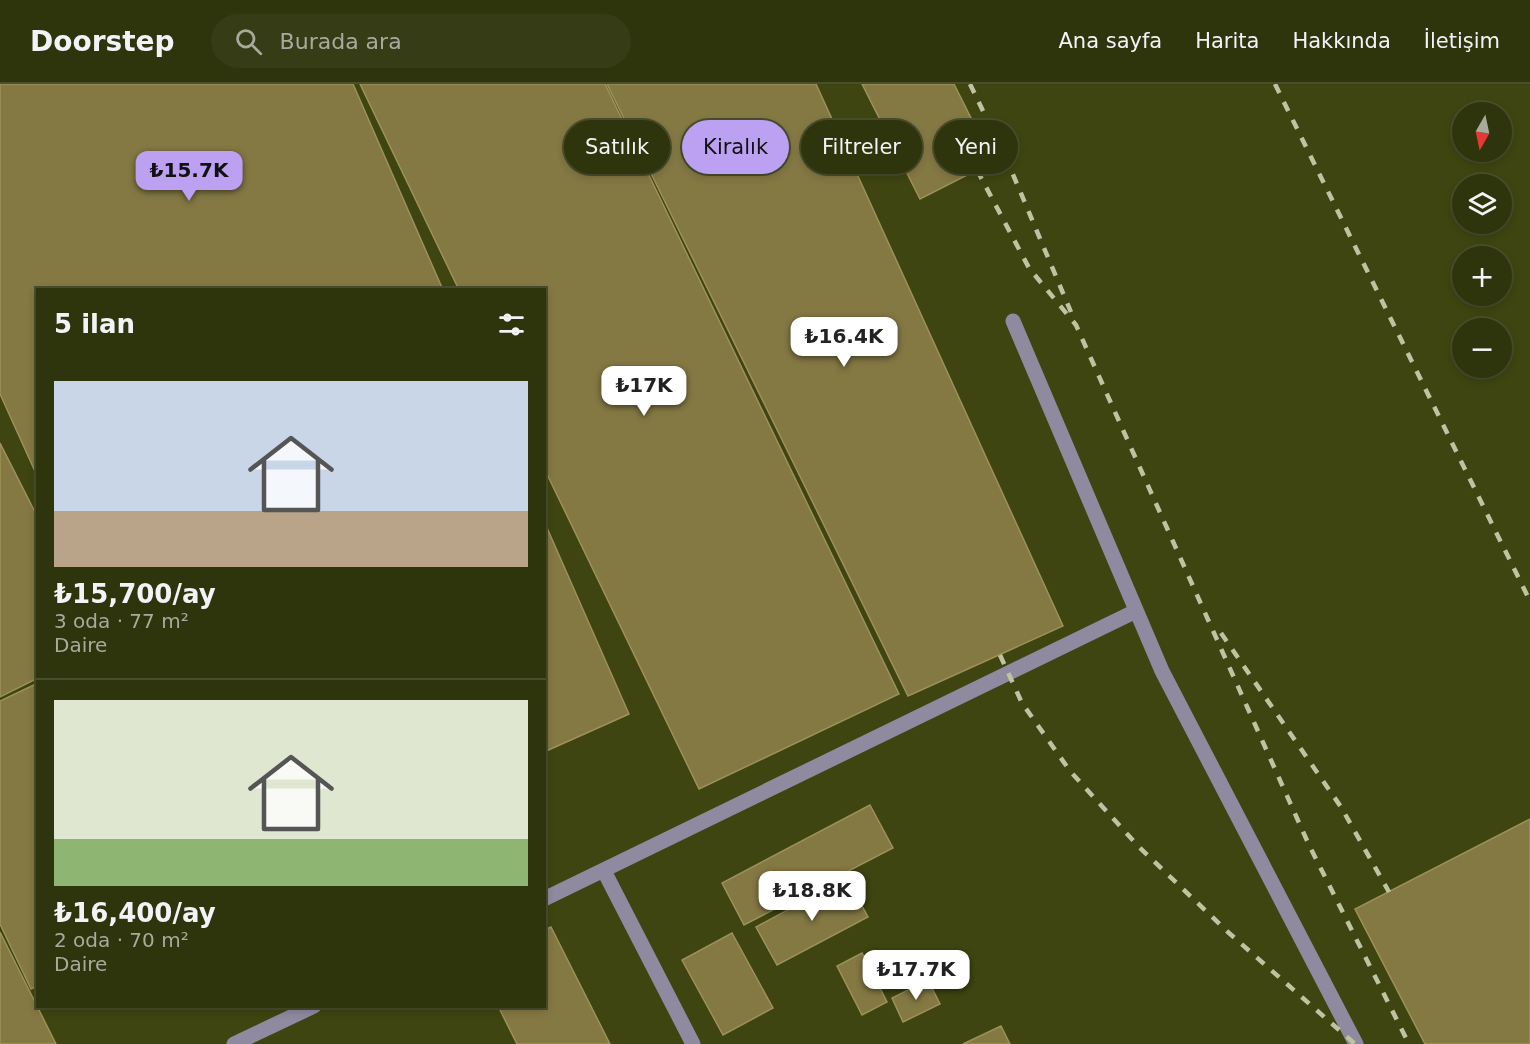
<!DOCTYPE html>
<html lang="tr">
<head>
<meta charset="utf-8">
<style>
	body { margin:0; font-family:"DejaVu Sans",sans-serif; background:#363c15; color:#f1f3f6; height:100vh; display:flex; flex-direction:column; font-size:22px; white-space:nowrap }
	* { box-sizing:border-box; margin:0 }
	p { font-size:20px; color:#a7aa9d }
	.icon { flex:none; width:33px; height:33px; fill:none; stroke:currentColor; stroke-width:2; stroke-linecap:round; stroke-linejoin:round }
	.map { position:relative; flex:1; overflow:hidden }
	.drawer { position:absolute; left:36px; top:204px; width:510px; height:720px; display:flex; flex-direction:column; background:#2e340c; border-radius:0px; box-shadow:0 3px 9px #0003,0 0 0 2px #494f2d }
	.drawer>* { flex:none }
	.top-card { position:absolute; left:564px; top:36px; width:570px; height:54px; display:flex; gap:12px }
	.needle { width:39px; rotate:189deg }
	.tools { position:absolute; left:1452px; top:18px; display:grid; gap:12px }
	.tools a { display:grid; place-items:center; width:60px; height:60px; border-radius:50%; background:#2e340c; box-shadow:0 3px 9px #0003,0 0 0 2px #494f2d; font-size:30px }
	.price { position:absolute; translate:-50% -51px; padding:0 14px; border-radius:12px; background:#fff; color:#222; font-size:20px; line-height:39px; filter:drop-shadow(0 2px 3px #0008) }
	.price::after { content:''; position:absolute; left:50%; top:36px; width:18px; height:14px; margin-left:-9px; background:inherit; clip-path:polygon(0 0,100% 0,50% 100%) }
	.price.selected { background:#bca0f2; color:#111 }
	ul { padding:0; list-style:none }
	li { display:grid; align-content:center; gap:12px; height:318px; padding:0 18px }
	li+li { border-top:2px solid #494f2d }
	li span { display:grid; place-items:center; height:186px; border-radius:0px; color:#555 }
	li>.icon { margin-inline-start:auto }
	span .icon { width:108px; height:108px; fill:#fffc; stroke-width:1 }
	li b { font-size:26px }
	h2 { display:flex; justify-content:space-between; align-items:center; height:72px; padding:0 18px; font-size:26px }
	.pill { padding:0 21px; border-radius:27px; background:#2e340c; box-shadow:0 3px 9px #0003,0 0 0 2px #494f2d; font-size:21px; line-height:54px }
	.pill.selected { background:#bca0f2; color:#111 }
	header { display:flex; align-items:center; gap:36px; box-sizing:border-box; height:84px; padding:0 30px; background:#2e340c; border-bottom:2px solid #494f2d }
	header strong { font-size:28px }
	nav { display:flex; gap:33px; margin-inline-start:auto; font-size:21px }
	.search { width:420px; height:54px; background:#363c15; display:flex; align-items:center; gap:15px; box-sizing:border-box; padding:0 21px; border-radius:33px; color:#a7aa9d; font-size:22px }
	.map>svg:first-child { display:block }
	.building { fill:#847843; stroke:#9d915b; stroke-width:1.5 }
	.lines { fill:none; stroke-linecap:round; stroke-linejoin:round }
	.minor { stroke:#908aa0; stroke-width:15 }
	.rail { stroke:#bec4a2; stroke-width:4.5; stroke-dasharray:10 10; stroke-linecap:butt }
</style>
</head>
<body>
<header>
<strong>Doorstep</strong>
<div class="search"><svg class="icon" aria-label="search" viewBox="0 0 24 24"><circle cx="10" cy="10" r="6"/><path d="M15 15l6 6"/></svg>Burada ara</div>
<nav><a>Ana sayfa</a><a>Harita</a><a>Hakkında</a><a>İletişim</a></nav>
</header>
<div class="map">
<svg width="1530" height="960" viewBox="0 0 1530 960">
	<rect width="100%" height="100%" fill="#3e4510"/>
	<path class="building" d="M0 0H353L443 206H38V394L0 310Z
		M360 0H605L899 610 699 705 544 384V206H459Z
		M607 0H816L1063 542 908 612Z
		M862 0H954L993 78 920 115Z
		M0 359 38 434V594L0 613Z
		M544 437 629 630 544 668Z
		M38 599V902L31 905 0 840V617Z
		M870 721 893 764 744 841 722 799Z
		M1530 735V960H1425L1355 825Z
		M847 794 868 833 777 881 756 843Z
		M551 843 610 960H517L498 922H544V846Z
		M0 848 56 960H0Z
		M732 849 773 924 723 951 682 876Z
		M862 869 887 918 862 931 837 882Z
		M928 896 940 920 903 938 892 914Z
		M1001 942 1010 960H963Z"/>
	<g class="lines">
		<path class="minor" d="M1013 237 1162 587 1356 960
			M604 787 693 960
			M544 815 1136 527
			M234 960 314 922"/>
		<path class="rail" d="M970 0 1009 81 1071 228
			M1275 0 1530 517
			M977 86 1029 184 1076 241 1309 761 1409 960
			M1221 549 1341 723 1389 808
			M1000 571 1022 619 1070 687 1139 763 1229 849 1355 960"/>
	</g>
</svg>
<div class="tools">
<a><svg class="needle" viewBox="-14 -14 28 28"><path d="M0-13l5 13h-10z" fill="#e53935"/><path d="M0 13l5-13h-10z" fill="#a7aa9d"/></svg></a>
<a><svg class="icon" aria-label="layers" viewBox="0 0 24 24"><path d="M12 4l9 5-9 5-9-5zM3 14l9 5 9-5"/></svg></a>
<a>+</a>
<a>−</a>
</div>
<b class="price selected" style="left:189px;top:118px">₺15.7K</b>
<b class="price" style="left:844px;top:284px">₺16.4K</b>
<b class="price" style="left:644px;top:333px">₺17K</b>
<b class="price" style="left:812px;top:838px">₺18.8K</b>
<b class="price" style="left:916px;top:917px">₺17.7K</b>
<div class="top-card">
<a class="pill">Satılık</a>
<a class="pill selected">Kiralık</a>
<a class="pill">Filtreler</a>
<a class="pill">Yeni</a>
</div>
<section class="drawer">
<h2>5 ilan<svg class="icon" aria-label="filters" viewBox="0 0 24 24"><path d="M4 7h16M4 17h16"/><circle cx="9" cy="7" r="2"/><circle cx="15" cy="17" r="2"/></svg></h2>
<ul>
<li><span style="background:linear-gradient(#c9d6e8 70%,#b9a48a 0)"><svg class="icon" aria-label="home" viewBox="0 0 24 24"><path d="M3 11l9-7 9 7M6 9v11h12V9"/></svg></span><div><b>₺15,700/ay</b><p>3 oda · 77 m²</p><p>Daire</p></div></li>
<li><span style="background:linear-gradient(#dfe7d0 75%,#8fb573 0)"><svg class="icon" aria-label="home" viewBox="0 0 24 24"><path d="M3 11l9-7 9 7M6 9v11h12V9"/></svg></span><div><b>₺16,400/ay</b><p>2 oda · 70 m²</p><p>Daire</p></div></li>
</ul>
</section>
</div>
</body>
</html>
